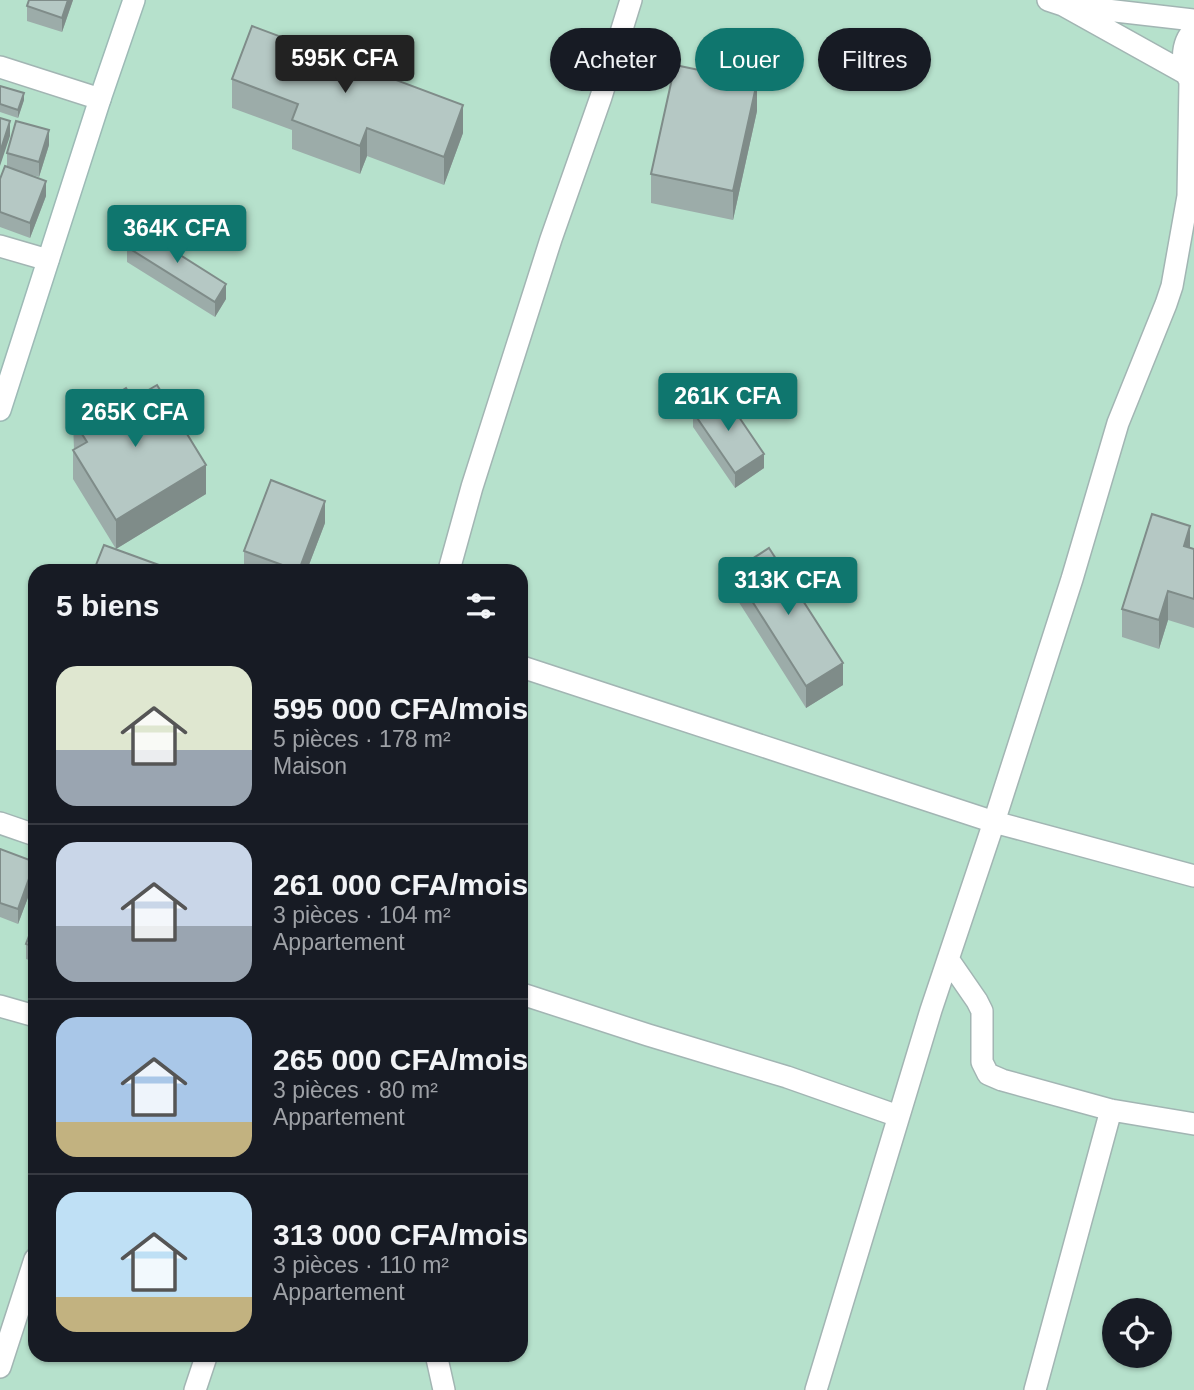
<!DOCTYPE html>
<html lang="fr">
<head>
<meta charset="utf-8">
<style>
	body { margin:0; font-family:Helvetica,sans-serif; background:#20242c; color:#f1f3f6; height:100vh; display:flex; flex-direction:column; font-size:26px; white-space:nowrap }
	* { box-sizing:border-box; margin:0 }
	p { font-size:23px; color:#9ea1a6 }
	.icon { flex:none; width:38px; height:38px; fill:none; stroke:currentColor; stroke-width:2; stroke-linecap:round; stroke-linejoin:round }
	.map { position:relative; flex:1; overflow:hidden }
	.side { position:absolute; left:28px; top:564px; width:500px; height:798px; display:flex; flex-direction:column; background:#171b24; border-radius:21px; box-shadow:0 2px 5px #0004 }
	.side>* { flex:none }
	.hud { position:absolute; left:550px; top:28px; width:539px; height:63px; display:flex; gap:14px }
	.buttons { position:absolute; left:1102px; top:1298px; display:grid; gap:14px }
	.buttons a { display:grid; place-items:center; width:70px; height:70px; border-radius:50%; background:#171b24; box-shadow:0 2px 5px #0004; font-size:35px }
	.price { position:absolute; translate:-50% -60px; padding:0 16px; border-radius:7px; background:#0f766e; color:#fff; font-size:23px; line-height:46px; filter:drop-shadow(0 2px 4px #0008) }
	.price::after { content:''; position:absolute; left:50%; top:42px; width:21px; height:16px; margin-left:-10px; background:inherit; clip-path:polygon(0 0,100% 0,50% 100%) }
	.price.active { background:#222; color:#fff }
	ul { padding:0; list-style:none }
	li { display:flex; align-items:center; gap:21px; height:175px; padding:0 28px }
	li+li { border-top:2px solid #363941 }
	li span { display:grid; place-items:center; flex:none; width:196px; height:140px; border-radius:21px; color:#555 }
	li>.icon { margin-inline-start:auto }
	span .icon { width:84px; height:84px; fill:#fffc; stroke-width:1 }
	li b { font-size:30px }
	h2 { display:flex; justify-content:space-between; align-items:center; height:84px; padding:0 28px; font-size:30px }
	.chip { padding:0 24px; border-radius:32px; background:#171b24; box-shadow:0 2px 5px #0004; font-size:24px; line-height:63px }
	.chip.active { background:#0f766e; color:#fff }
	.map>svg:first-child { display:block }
	.green { fill:#b6e1cc; fill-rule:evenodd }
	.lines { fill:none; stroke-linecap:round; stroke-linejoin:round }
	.street-casing { stroke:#a2b5b3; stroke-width:24 }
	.secondary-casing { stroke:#9dbab6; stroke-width:24 }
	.street { stroke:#fff; stroke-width:21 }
	.secondary { stroke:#fff; stroke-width:21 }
	.wall { fill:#9caca9 }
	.shaded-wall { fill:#7f8c89 }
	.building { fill:#b5c8c4; stroke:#7f8c89; stroke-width:2 }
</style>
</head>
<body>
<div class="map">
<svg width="1194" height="1390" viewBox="0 0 1194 1390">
	<rect width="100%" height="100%" fill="#e0edea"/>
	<path class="green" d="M0 0H1194V1390H0ZM35 570H522V1354H35ZM1115 1311H1160V1356H1115Z"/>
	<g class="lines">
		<defs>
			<path id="street" d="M1048 0 1063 5 1185 73
				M1072 6 1194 20
				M0 67 100 99
				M1191 83C1181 67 1180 44 1194 30
				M0 246 48 260
				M449 570 472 487 551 239 601 97 631 0
				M522 667 994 822 1194 876
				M0 823 35 835
				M948 959 977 1001 982 1011V1062L988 1074 1002 1080 1111 1110 1194 1124
				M522 994 648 1035 787 1077 898 1116
				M0 1006 35 1016
				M436 1354 444 1390
				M0 1367 35 1259
				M195 1390 207 1354
				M816 1390 931 1010 994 822 1072 579 1118 423 1166 304 1172 286 1188 196 1190 82
				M1035 1390 1111 1110"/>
			<path id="secondary" d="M0 410 100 99 134 0"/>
		</defs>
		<use href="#street" class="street-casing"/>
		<use href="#secondary" class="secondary-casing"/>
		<use href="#street" class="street"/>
		<use href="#secondary" class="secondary"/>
	</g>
	<path class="wall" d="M73 0 62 32 27 21V6Z
		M232 79 463 133 444 185 367 156 360 174 292 149V130L232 108Z
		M0 86 24 100 18 118 0 112Z
		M757 111 733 220 651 203V174Z
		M49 145 39 177 17 171 46 196 30 238 0 227V179L7 167V153Z
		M127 247 226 299 215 317 127 262Z
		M133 399 206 494 116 549 73 479V450H74L73 420Z
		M693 412 764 468 735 488 693 427Z
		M325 523 307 570H244V551Z
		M1190 548 1194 549V628L1168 620 1159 649 1122 637V609Z
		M733 571 843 685 806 708 733 593Z
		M0 849 35 862V879L18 924 0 917Z
		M35 924V962L26 959V944Z"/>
	<path class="shaded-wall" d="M68 0H73L62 32V18Z
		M757 82V111L733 220V191Z
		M24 93V100L18 118V110Z
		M463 105V133L444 185V157Z
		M10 121V136L0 166V152Z
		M367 128V156L360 174V146Z
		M49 130V145L39 177V162Z
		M46 181V196L30 238V223Z
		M226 284V299L215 317V302Z
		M764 454V468L735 488V473Z
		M206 465V494L116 549V520Z
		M325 501V523L307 570H299Z
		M1190 526V554L1184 546Z
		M1168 591V620L1159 649V620Z
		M843 663V685L806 708V686Z
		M35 864V879L18 924V909Z"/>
	<path class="building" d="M29 0H68L62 18 27 6Z
		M252 26 463 105 444 157 367 128 360 146 292 120 298 104 232 79Z
		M675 65 757 82 733 191 651 174Z
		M0 86 24 93 18 110 0 104Z
		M0 118 10 121 0 152Z
		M16 121 49 130 39 162 7 153Z
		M5 166 46 181 30 223 0 212V179Z
		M139 229 226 284 215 302 127 247Z
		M157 385 206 465 116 520 73 450 87 442 73 420 126 388 133 399Z
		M722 392 764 454 735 473 693 412Z
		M271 480 325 501 299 570H296L244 551Z
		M1152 514 1190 526 1184 546 1194 549V599L1168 591 1159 620 1122 609Z
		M104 545 170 569V570H94Z
		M769 548 843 663 806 686 733 571Z
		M0 849 35 862 18 909 0 903Z
		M34 923 35 924V947L26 944Z"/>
</svg>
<div class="buttons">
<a><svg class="icon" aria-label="locate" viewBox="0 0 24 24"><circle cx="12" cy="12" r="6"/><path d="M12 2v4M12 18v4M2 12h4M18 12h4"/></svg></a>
</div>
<b class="price active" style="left:345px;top:95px">595K CFA</b>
<b class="price" style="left:177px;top:265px">364K CFA</b>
<b class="price" style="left:728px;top:433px">261K CFA</b>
<b class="price" style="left:135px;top:449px">265K CFA</b>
<b class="price" style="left:788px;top:617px">313K CFA</b>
<div class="hud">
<a class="chip">Acheter</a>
<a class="chip active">Louer</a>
<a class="chip">Filtres</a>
</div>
<section class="side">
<h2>5 biens<svg class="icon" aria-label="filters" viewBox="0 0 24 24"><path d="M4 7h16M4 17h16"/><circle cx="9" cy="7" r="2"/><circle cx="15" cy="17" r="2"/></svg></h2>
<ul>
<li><span style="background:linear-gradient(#dfe7d0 60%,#9aa5b1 0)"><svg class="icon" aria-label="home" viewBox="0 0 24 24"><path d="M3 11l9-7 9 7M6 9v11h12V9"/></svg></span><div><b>595 000 CFA/mois</b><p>5 pièces · 178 m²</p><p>Maison</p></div></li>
<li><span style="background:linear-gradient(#c9d6e8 60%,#9aa5b1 0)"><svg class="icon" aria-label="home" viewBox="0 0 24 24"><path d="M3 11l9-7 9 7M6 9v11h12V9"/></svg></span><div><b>261 000 CFA/mois</b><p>3 pièces · 104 m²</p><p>Appartement</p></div></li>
<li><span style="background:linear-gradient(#a9c7e8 75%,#c2b280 0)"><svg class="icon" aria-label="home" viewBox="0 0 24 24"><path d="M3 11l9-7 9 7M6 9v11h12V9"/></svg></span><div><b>265 000 CFA/mois</b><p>3 pièces · 80 m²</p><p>Appartement</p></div></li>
<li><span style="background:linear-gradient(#bfe0f5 75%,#c2b280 0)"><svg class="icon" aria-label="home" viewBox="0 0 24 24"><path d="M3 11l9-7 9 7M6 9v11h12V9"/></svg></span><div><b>313 000 CFA/mois</b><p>3 pièces · 110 m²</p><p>Appartement</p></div></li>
</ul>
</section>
</div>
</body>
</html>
